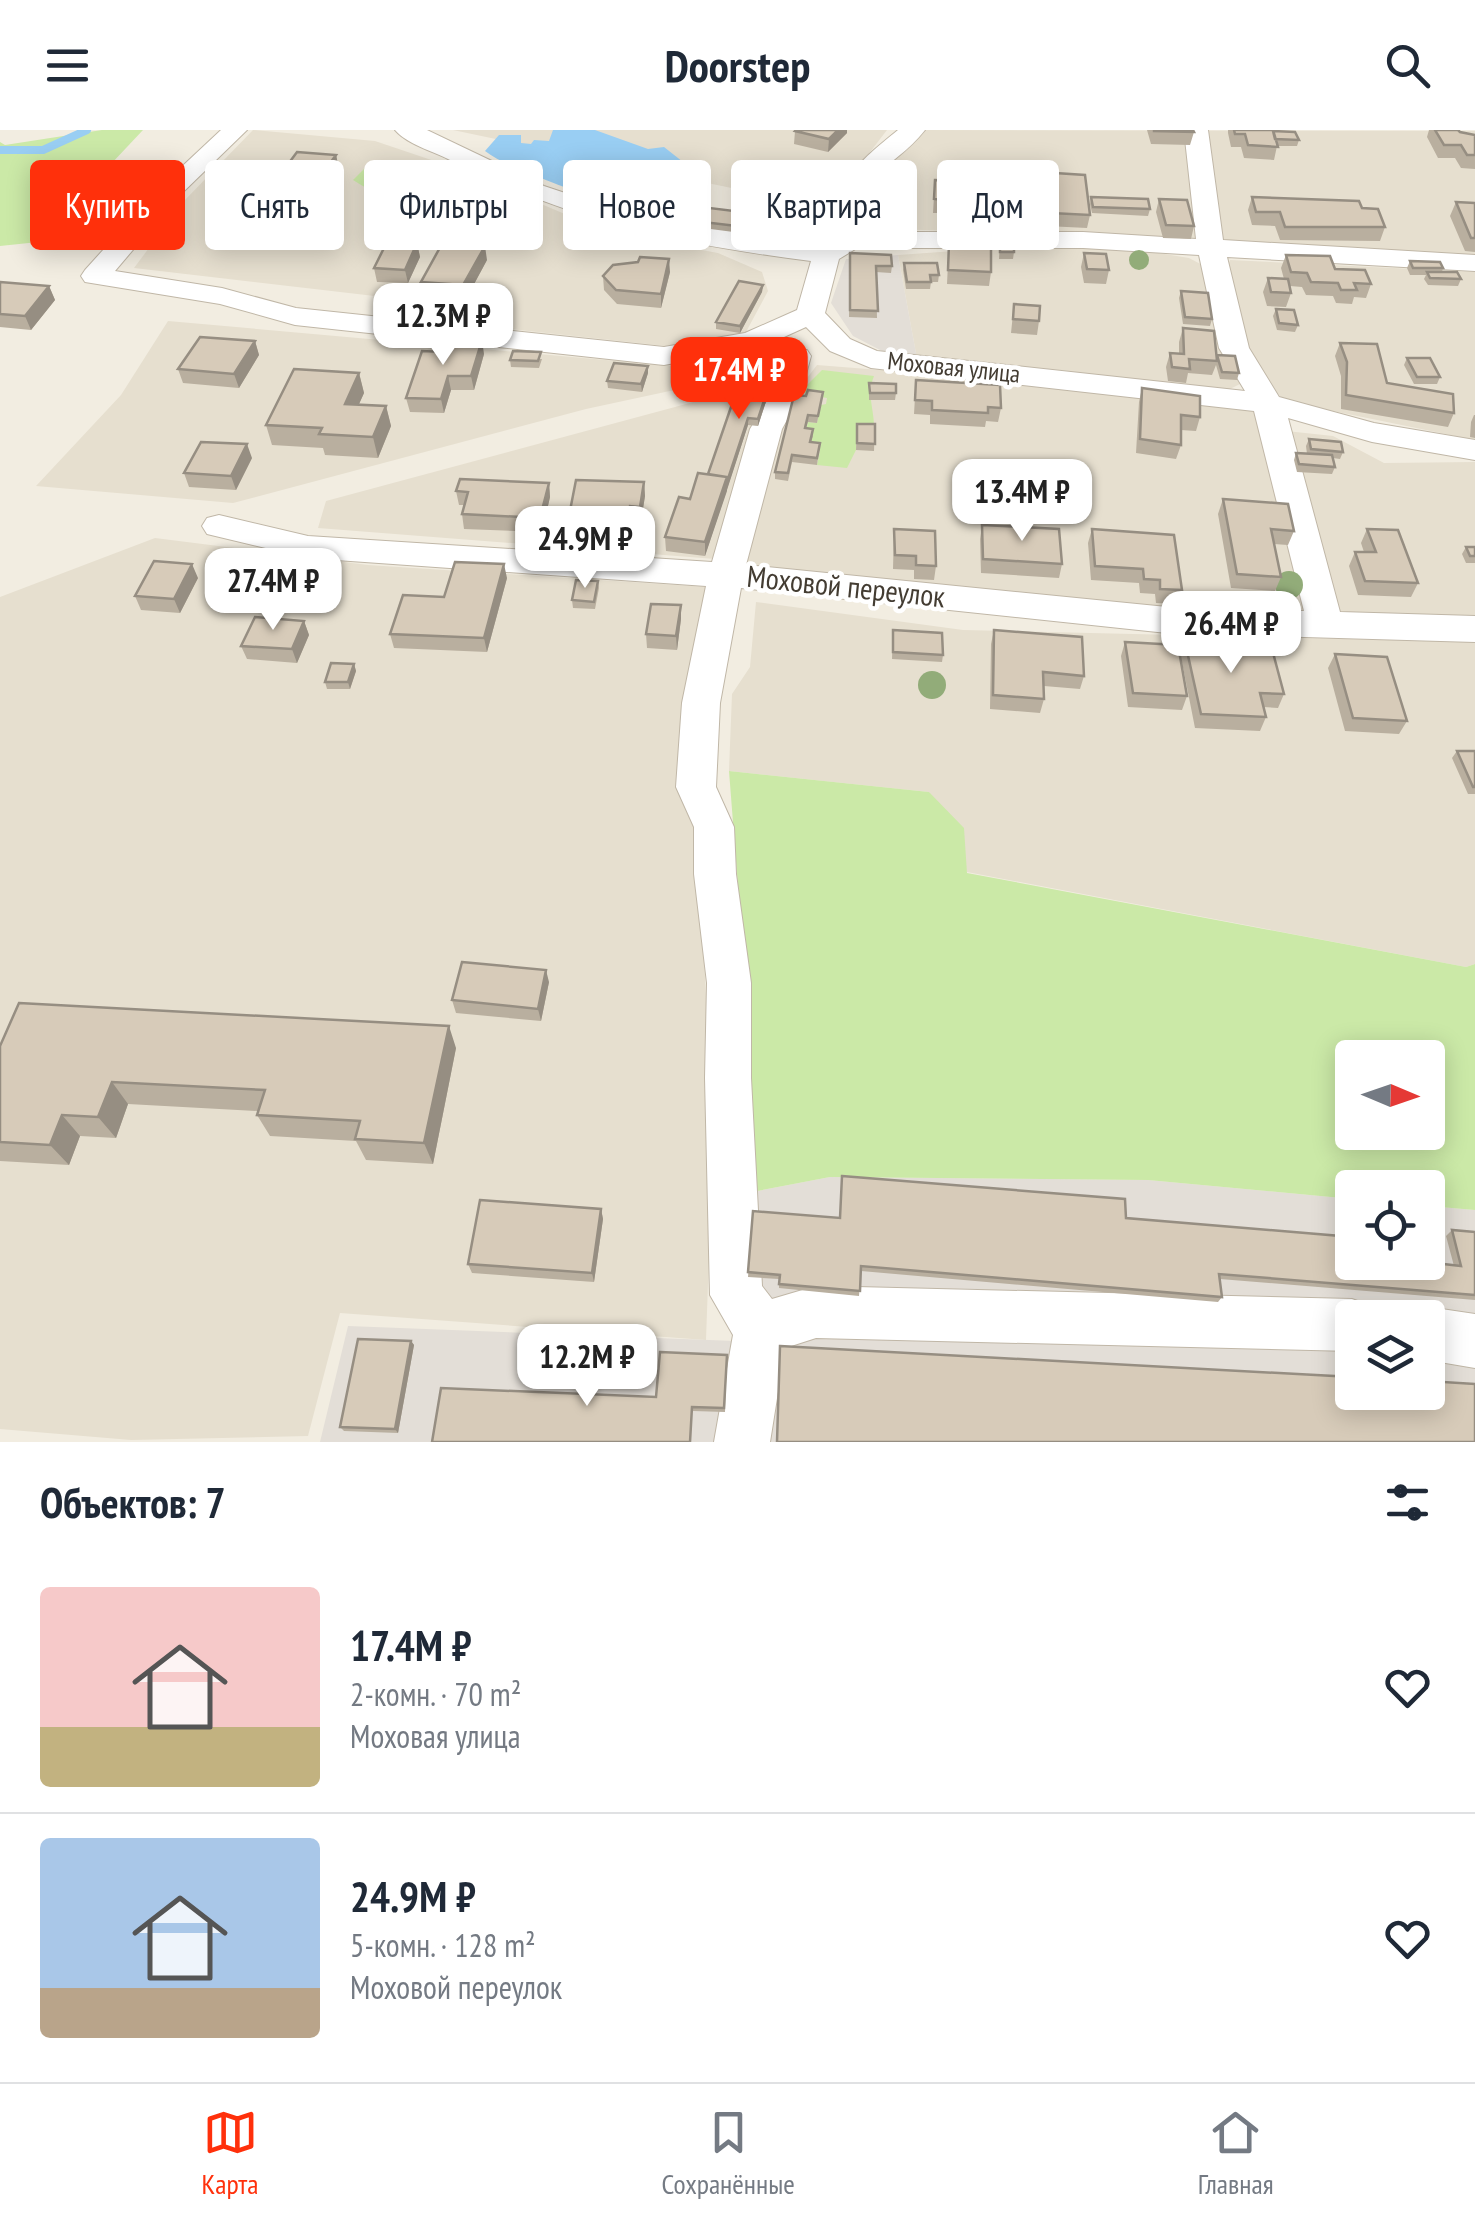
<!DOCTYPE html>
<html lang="ru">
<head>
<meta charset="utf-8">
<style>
	body { margin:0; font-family:"PT Sans Narrow",sans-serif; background:#f2f2f3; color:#1f2937; height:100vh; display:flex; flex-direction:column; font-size:38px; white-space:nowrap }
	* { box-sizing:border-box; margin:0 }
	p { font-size:32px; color:#747a83 }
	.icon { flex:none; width:55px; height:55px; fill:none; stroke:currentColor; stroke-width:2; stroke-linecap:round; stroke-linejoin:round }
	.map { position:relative; height:1312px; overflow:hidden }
	.side { display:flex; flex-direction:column; background:#fff; flex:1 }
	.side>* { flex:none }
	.banner { position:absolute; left:30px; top:30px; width:1415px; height:90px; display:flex; gap:20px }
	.needle { width:65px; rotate:92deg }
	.controls { position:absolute; left:1335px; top:910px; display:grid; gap:20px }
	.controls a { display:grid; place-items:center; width:110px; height:110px; border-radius:10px; background:#fff; box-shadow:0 5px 25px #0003; font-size:50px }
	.price { position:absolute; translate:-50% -85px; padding:0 22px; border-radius:20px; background:#fff; color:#222; font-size:32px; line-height:65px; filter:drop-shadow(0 2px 5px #0008) }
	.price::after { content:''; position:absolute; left:50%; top:60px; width:30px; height:22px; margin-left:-15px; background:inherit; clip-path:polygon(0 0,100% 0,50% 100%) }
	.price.on { background:#ff300b; color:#fff }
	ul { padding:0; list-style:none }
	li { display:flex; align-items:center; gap:30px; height:250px; padding:0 40px }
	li+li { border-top:2px solid #e0e1e3 }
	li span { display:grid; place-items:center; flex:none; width:280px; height:200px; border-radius:10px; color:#555 }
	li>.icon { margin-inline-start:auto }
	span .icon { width:120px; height:120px; fill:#fffc; stroke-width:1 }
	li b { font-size:42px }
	h2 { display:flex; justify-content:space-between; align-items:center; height:120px; padding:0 40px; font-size:42px }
	.pill { padding:0 35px; border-radius:10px; background:#fff; box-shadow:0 5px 25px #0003; font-size:35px; line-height:90px }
	.pill.on { background:#ff300b; color:#fff }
	header { display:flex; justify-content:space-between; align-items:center; height:130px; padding:0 40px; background:#fff; font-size:45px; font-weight:600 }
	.dock { display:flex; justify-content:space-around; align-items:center; height:140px; border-top:2px solid #e0e1e3; background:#fff; font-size:28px; color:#747a83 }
	.dock a { display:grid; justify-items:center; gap:5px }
	.dock .on { color:#ff300b }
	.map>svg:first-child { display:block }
	.residential { fill:#e6dfcf }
	.industrial { fill:#e3ded7; fill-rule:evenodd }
	.green { fill:#cbe9a7; fill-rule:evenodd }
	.water { fill:#99cef3 }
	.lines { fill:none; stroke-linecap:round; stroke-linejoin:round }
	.stream { stroke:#99cef3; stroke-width:8 }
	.minor-casing { stroke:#c0b7a7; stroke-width:2 }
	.minor { fill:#fff; fill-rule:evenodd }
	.tree { fill:#92ac79 }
	.wall { fill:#b9af9f }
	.shaded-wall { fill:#968e82 }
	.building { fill:#d7cbb9; stroke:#968e82; stroke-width:2.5 }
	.labels { text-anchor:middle; stroke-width:9; stroke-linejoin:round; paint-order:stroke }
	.far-street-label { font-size:25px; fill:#433c32; stroke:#fff }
	.street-label { font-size:30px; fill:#433c32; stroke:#fff }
</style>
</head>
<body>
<header><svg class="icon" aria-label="menu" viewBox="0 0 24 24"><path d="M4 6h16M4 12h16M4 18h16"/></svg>Doorstep<svg class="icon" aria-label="search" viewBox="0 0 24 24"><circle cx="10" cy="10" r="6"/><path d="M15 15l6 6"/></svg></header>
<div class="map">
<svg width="1475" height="1312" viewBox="0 0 1475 1312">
	<rect width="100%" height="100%" fill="#f2ede1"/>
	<path class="residential" d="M253 0 375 11 461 40 579 90 663 113 718 123 762 142 768 161 746 202 684 218 399 187 409 170 134 138 184 71Z
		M453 0H887L827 78Z
		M922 0 1475 1V127L1084 105 858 98 868 43Z
		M1041 115 1140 120 1189 128 1210 139 1248 250 1226 261 1060 240 917 229 898 125Z
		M1230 130 1475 142V310L1284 271 1250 229 1225 144Z
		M168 191 684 237 679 259 586 279 233 373 36 356 121 265Z
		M817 235 981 248 1260 281 1268 299 1333 306 1384 333 1475 332V490L1295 479 1100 478 744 436 743 408 794 265Z
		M768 252 715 429 318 398 326 371Z
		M155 408 368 435 707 457 680 639 699 722 713 1012 706 1210 340 1183 308 1306 131 1310 0 1299V467Z
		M756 472 963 500 1475 512V834L1466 837 967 742 929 662 729 641 732 564 750 537Z"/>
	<path class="industrial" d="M898 125 917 229 886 223 853 206 831 173 846 129Z
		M830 1047 1148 1050 1352 1069V1132H1428V1076L1475 1080V1312H320L348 1196 735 1211 747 1063ZM1352 1188H1428V1262H1352Z"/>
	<path class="green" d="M102 0H143L111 34 96 79 48 111 0 116V12L5 15Z
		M392 30 443 41 459 63 453 74C418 79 383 70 353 50L369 34Z
		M822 240 874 246C866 266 875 280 874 301H856V320L847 338 817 335 820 321 810 320 805 305 808 292 817 293 821 275 826 274 827 268 805 264V257Z
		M729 641 929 662 964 698 967 743 1466 837 1475 834V1080L1428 1076V1058H1352V1069L1148 1050 830 1047 747 1063 749 898ZM1352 928H1428V1002H1352Z"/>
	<path class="water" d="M553 0H595L648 19 664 17 697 43C634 81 606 74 541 48 522 40 501 33 485 21L499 5H521V13L531 14 534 10 549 11Z"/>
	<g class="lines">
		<path class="stream" d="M0 20H43L87 0"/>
		<defs>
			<path id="minor" d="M221 0H247L177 68 115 141 222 158 296 178 664 217 745 203 797 180 811 131C676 114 570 91 448 29 432 21 407 14 395 0H427L544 56 628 84 821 116 838 107C838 48 855 35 898 0H925C889 45 863 31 864 102H1083L1196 109 1184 0H1208L1223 110 1475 125V141L1227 127 1249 218 1279 267 1374 293 1475 310V330L1372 312 1288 288 1340 482 1475 486V512L1167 503 741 458 720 573 716 657 734 697 736 744 751 853V948L762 1156 772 1169 816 1156 1352 1169 1371 1176 1375 1188H1352V1221L816 1208 785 1218 770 1312H714L733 1205 710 1165 705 948 707 853 694 744V697L676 657 682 573 706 456 308 428 207 404 202 396 207 388 219 385 308 406 712 432 750 299 770 266 785 220H807L811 226 800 266 782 299 746 435 1167 477 1304 481 1254 281 871 238 830 221 806 197 762 217 664 235 295 195 220 174 85 152 81 146 85 140 159 58ZM857 118H1083L1199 125 1219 218 1245 261 877 221 850 209 825 183 839 129Z
				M1428 1177 1475 1184V1238L1428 1230V1188H1408Z"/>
		</defs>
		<use href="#minor" class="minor-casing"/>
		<use href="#minor" class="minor"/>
	</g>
	<g class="tree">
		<circle cx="1139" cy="130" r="10"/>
		<circle cx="1289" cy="455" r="14"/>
		<circle cx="932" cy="555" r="14"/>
	</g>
	<path class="wall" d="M1147 0H1193L1194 2 1190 15 1151 14Z
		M1228 0H1273L1299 10 1297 16H1277L1274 30 1244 28 1241 17H1231L1228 3Z
		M1429 0H1458L1460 2 1475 5V39L1461 38 1455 28H1438L1427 7Z
		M795 1 847 3 828 22 794 14Z
		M336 25 339 38 325 58 287 55 283 41Z
		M967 43 984 45 980 67 973 66 971 92 941 91V83H933L935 50 958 62H963Z
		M1055 43 1090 85 1087 98 988 93 987 74 989 61H995V45L1014 62 1053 64V56Z
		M1091 67 1150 79 1148 86 1092 83 1090 74Z
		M1252 67 1362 78 1385 97 1380 111 1280 110 1275 96 1252 95 1248 80Z
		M1159 69 1194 96 1191 109 1163 108 1156 82Z
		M1456 72 1475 73V122L1465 121 1450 86Z
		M799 77 786 109 703 98V92L766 85Z
		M331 86 317 107 277 104 273 90Z
		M599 95 600 102 598 110 572 108 571 101Z
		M1000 111 1014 122 1013 129H999Z
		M417 113 420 127 408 153 377 152 374 138Z
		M949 113 991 142 989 156 947 154Z
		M850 123 892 136 891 143 876 142 877 188 849 187Z
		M1084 123 1109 140 1106 154 1084 153 1081 137Z
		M1286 125 1335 139 1371 154 1366 168 1354 167 1352 174 1336 173 1333 166 1306 165 1302 157 1290 156 1291 163 1286 177 1267 176 1263 162 1268 148 1284 149 1281 138Z
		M487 130 466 169 423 165 421 152Z
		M1410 131 1443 138 1442 142 1461 149 1458 156 1428 155 1424 149 1426 145H1410L1407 138Z
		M904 133 939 145 938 152H931L930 159H906L903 140Z
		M670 142 661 178 617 174 604 160 603 146Z
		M0 152 49 156 55 170 31 200 0 197Z
		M763 155 762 162 740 203 716 199V192Z
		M1181 161 1212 189 1210 196 1183 194 1179 168Z
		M1014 174 1039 191 1037 205 1011 203Z
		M1276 179 1298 195 1295 202 1277 200 1273 186Z
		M1183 198 1216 228 1217 225 1239 243 1237 250 1220 249 1216 235 1212 245 1188 243 1186 253 1168 251 1166 237 1170 223 1179 224V212Z
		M255 211 259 225 239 258 183 253 178 239Z
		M1340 213 1387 253 1454 283 1448 297 1341 279V246L1335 226Z
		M484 224 474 260H451L444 283 410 282 406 268Z
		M1407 228 1440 247 1437 254H1414L1404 235Z
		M542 229 539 238 511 237 510 230Z
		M359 243 364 263 359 274 386 276 391 296 378 328 325 325 323 318 272 315 266 295Z
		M648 243 642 262 608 258 607 251Z
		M916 250 1001 278 998 292 986 291 985 297 930 294V285L914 284Z
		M869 253 896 263 895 270H869Z
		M771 256 758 296 748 295 705 426 666 421 665 407 690 369Z
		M1142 258 1200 287 1196 301 1181 300V315L1176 329 1136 323 1139 272Z
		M823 262 817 293 808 292 806 298 813 306 811 312 820 313 817 335 792 332 788 351 775 349V342L806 266Z
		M1474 285H1475V308L1470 307 1471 292Z
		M857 294H875L874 321 856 320Z
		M1309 309 1343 322 1340 329 1333 328 1335 337 1332 344 1297 342 1294 330 1296 323 1307 324 1306 316Z
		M252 328 236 360 189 357 184 343Z
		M644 352 645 366 641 391 631 390 629 407 570 405 568 391Z
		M549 353 550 367 542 402 464 399 462 384 464 375H459L456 361Z
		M1223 369 1294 401 1288 415 1274 414 1281 447 1275 461 1231 458 1218 384Z
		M982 395 1062 434 1059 448 981 443 980 409Z
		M894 399 936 436 934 450 914 449V440L893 439Z
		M1092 399 1182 460 1177 474 1156 473 1155 464 1140 463 1139 453 1091 450 1088 413Z
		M1367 399 1418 453 1411 467 1358 465 1349 436 1355 422H1364L1361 413Z
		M1466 417H1475V433H1466L1462 424Z
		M198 448 180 483 141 480 135 466Z
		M507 448 487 522 394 518 390 504 444 467Z
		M598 451 599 458 595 479 573 478 572 470Z
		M681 489 677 520 647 518 646 504Z
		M304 491 309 505 297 533 247 529 241 516Z
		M893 500 943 525 942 532 892 529Z
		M994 500 1084 546 1080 559 1044 556V569L1040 583 990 579 991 514Z
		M1183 503 1229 517 1284 564 1278 578 1263 577 1266 587 1260 601 1195 598 1181 527 1187 566 1182 580 1128 577 1121 526 1125 512 1179 517Z
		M1335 524 1407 591 1399 604 1345 601 1328 538Z
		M354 534 356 541 350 559H327L325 552Z
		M1457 621H1475V664H1468L1452 628Z
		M549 852 541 891 456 883 452 870Z
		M0 916 456 918 433 1034 366 1030 356 1011 270 1006 257 985 258 981 128 974 116 1008 80 1006 69 1035 0 1031Z
		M601 1079 603 1089 594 1152 472 1143 468 1134Z
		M753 1081 839 1088H1126L1427 1133 1454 1136 1446 1106 1452 1100 1475 1102V1170L1220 1149 1222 1167 1218 1172 861 1141 859 1166 779 1158V1149L748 1147Z
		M411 1211 414 1215 398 1303 344 1301 340 1297Z
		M727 1225 725 1282 693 1281 656 1267Z"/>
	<path class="shaded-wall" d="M838 0H847V3L828 22 829 9Z
		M336 25 339 38 325 58 322 44Z
		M799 70V77L786 109V102Z
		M328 72 331 86 317 107 314 93Z
		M417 113 420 127 408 153 405 140Z
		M485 116 487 130 466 169 463 155Z
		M669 129 670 142 661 178V164Z
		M763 155 762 162 740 203V196Z
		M49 156 55 170 31 200 25 186Z
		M482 210 484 224 474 260 471 246Z
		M255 211 259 225 239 258 234 244Z
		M648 236V243L642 262 641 254Z
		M359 243 364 263 350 294 345 274Z
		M448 246 451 260 444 283 441 269Z
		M771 249V256L758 296V289Z
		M386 276 391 296 378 328 373 307Z
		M748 288V295L727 360V352Z
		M247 314 252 328 236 360 231 346Z
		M727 347V361L705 426V412Z
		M644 352 645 366 641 391 640 377Z
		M549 353 550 367 542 402 540 388Z
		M630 376 631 390 629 407 628 393Z
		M192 434 198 448 180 483 174 469Z
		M504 434 507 448 487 522 484 508Z
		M681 475V489L677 520 676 506Z
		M304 491 309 505 297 533 292 519Z
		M354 534 356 541 350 559 348 552Z
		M546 840 549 852 541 891 538 879Z
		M449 896 456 918 433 1034 424 1013Z
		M112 952 128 974 116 1008 98 987Z
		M62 985 80 1006 69 1035 50 1015Z
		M601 1079 603 1089 594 1152 592 1143Z
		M411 1211 414 1215 398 1303 395 1299Z"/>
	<path class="building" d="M796 0H838L829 9 795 1Z
		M1154 0H1193L1194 2 1154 1Z
		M1234 0H1273L1278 17 1248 15 1245 4H1235Z
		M1435 0H1458L1460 2 1475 5V25H1467L1461 15H1444Z
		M1273 1 1295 2 1299 10 1275 9Z
		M297 22 336 25 322 44 283 41Z
		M967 43 984 45 981 60 964 58Z
		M1055 43 1085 45 1090 85 990 80 989 61 1057 64Z
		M995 45H1011L1014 62 997 61Z
		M935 50 958 51V62H973V79L943 77V70L934 69Z
		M775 67 799 70 786 102 703 92 710 78 766 85Z
		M1091 67 1148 69 1150 79 1093 77Z
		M1252 67 1359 71 1362 78 1378 79 1385 97H1285L1280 82H1256Z
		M288 69 328 72 314 93 273 90Z
		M1159 69 1187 70 1194 96 1166 95Z
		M1456 72 1475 73V108H1471Z
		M574 93 599 95 597 103 571 101Z
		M1000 111 1014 112V122H1000Z
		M387 112 417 113 405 140 374 138Z
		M443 112 485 116 463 155 421 152Z
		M949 113 991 115V142L948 140Z
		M850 123 891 125 892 136H876L878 181 850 180Z
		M1084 123 1106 124 1109 140 1087 139Z
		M1286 125 1330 126 1335 139 1365 140 1371 154 1354 153 1357 160H1341L1338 153 1311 152 1307 143 1291 142Z
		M640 127 669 129 661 164 616 160 603 146 613 135 638 132Z
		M1410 131 1440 132 1443 138H1413Z
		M904 133H937L939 145H930L931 152H907Z
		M1427 142H1457L1461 149 1430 148Z
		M1268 148 1288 149 1291 163 1271 162Z
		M739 151 763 155 740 196 716 192Z
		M0 152 49 156 25 186 0 184Z
		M1181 161 1208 163 1212 189 1185 187Z
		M1014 174 1040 176 1039 191 1013 189Z
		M1276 179 1294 180 1298 195 1279 193Z
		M1183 198 1214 201 1217 231 1189 229 1190 239 1172 237 1170 223 1184 224Z
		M200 207 255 211 234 244 178 239Z
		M448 209 482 210 471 246H448L441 269 406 268 422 221 444 222Z
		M1340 213 1377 214 1387 253 1453 264 1454 283 1346 265 1347 232Z
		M513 221 541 222 538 231 510 230Z
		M1217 225 1235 226 1239 243 1222 242Z
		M1407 228H1430L1440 247H1417Z
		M614 233 648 236 641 254 607 251Z
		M294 239 359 243 345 274 386 276 373 307 319 304 322 298 266 295Z
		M742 245 771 249 758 289 748 288 727 352V347L708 344Z
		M916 250 1000 255 1001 278 988 277V283L932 280V271L915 270Z
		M869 253 896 254V263H870Z
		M1142 258 1200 266V287L1181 285V315L1140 309Z
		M808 260 823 262 818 286 808 285 805 298 813 299 810 312 820 313 817 328 792 325 788 343 775 342 794 265 806 266Z
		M857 294H875V314L857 313Z
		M1309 309 1341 312 1343 322 1311 319Z
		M201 312 247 314 231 346 184 343Z
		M1296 323 1332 325 1335 337 1299 334Z
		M698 343 727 347 705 412 665 407 679 367 690 369Z
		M460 349 549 353 540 388 462 384 468 362 456 361Z
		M576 350 644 352 640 377 630 376 628 393 568 391Z
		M1223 369 1288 374 1294 401 1271 399 1281 447 1237 444Z
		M982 395 1059 399 1062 434 983 429Z
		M894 399 935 401 936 436 916 435V426L895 425Z
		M1092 399 1174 405 1182 460 1160 459V450L1144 449 1143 439 1095 436Z
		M1367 399 1398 400 1418 453 1365 451 1355 422H1376Z
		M1466 417H1475V426H1470Z
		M154 431 192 434 174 469 135 466Z
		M455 432 504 434 484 508 390 504 403 465 444 467Z
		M576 450 598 451 594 472 572 470Z
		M651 474 681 475 676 506 646 504Z
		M255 487 304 491 292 519 241 516Z
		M893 500 942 503 943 525 893 522Z
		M994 500 1082 507 1084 546 1043 542 1044 569 993 565Z
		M1183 503 1225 505 1229 517 1272 519 1284 564 1260 563 1266 587 1201 584Z
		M1125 512 1178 515 1187 566 1133 563Z
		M1335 524 1387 527 1407 591 1353 588Z
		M331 533 354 534 348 552H325Z
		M1457 621H1475V657H1473Z
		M462 832 546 840 538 879 452 870Z
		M19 873 449 896 424 1013 355 1009 360 991 257 985 265 960 112 952 98 987 62 985 50 1015 0 1012V916Z
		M842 1046 1125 1069 1126 1088 1352 1107V1132H1426L1461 1136 1452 1100 1475 1102V1165L1219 1144 1222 1167 861 1136 860 1161 779 1154 780 1145 748 1142 753 1081 840 1088Z
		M480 1070 601 1079 592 1143 468 1134Z
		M358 1209 411 1211 395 1299 340 1297Z
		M780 1216 1352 1247V1262H1428V1251L1475 1254V1312H777Z
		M660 1222 727 1225 724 1278 692 1277 690 1312H432L441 1258 656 1267Z"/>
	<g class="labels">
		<g class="far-street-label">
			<text transform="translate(954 237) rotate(6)" y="9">Моховая улица</text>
		</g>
		<g class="street-label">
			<text transform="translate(846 457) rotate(6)" y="10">Моховой переулок</text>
		</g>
	</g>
</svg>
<div class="controls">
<a><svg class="needle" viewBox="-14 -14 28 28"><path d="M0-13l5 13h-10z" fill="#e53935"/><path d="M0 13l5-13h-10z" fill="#747a83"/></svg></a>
<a><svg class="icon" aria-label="locate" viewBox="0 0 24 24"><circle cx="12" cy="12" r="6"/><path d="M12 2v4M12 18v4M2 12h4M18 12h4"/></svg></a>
<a><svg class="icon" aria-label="layers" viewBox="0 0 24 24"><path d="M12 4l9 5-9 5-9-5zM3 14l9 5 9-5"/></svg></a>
</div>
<b class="price" style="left:443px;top:238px">12.3M ₽</b>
<b class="price on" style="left:739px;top:292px">17.4M ₽</b>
<b class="price" style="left:1022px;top:414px">13.4M ₽</b>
<b class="price" style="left:585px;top:461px">24.9M ₽</b>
<b class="price" style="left:273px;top:503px">27.4M ₽</b>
<b class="price" style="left:1231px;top:546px">26.4M ₽</b>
<b class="price" style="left:587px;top:1279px">12.2M ₽</b>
<div class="banner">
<a class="pill on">Купить</a>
<a class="pill">Снять</a>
<a class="pill">Фильтры</a>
<a class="pill">Новое</a>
<a class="pill">Квартира</a>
<a class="pill">Дом</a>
</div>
</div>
<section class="side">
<h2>Объектов: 7<svg class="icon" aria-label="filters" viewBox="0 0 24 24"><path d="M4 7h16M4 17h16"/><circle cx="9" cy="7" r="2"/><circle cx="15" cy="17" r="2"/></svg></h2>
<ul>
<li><span style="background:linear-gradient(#f6c9c9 70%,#c2b280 0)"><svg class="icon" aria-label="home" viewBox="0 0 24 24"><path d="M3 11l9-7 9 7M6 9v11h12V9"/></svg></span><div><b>17.4M ₽</b><p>2-комн. · 70 m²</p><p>Моховая улица</p></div><svg class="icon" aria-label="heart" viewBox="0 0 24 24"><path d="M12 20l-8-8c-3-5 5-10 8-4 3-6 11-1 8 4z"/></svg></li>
<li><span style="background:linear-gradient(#a9c7e8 75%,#b9a48a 0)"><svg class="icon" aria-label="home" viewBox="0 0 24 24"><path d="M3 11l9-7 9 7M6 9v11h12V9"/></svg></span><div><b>24.9M ₽</b><p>5-комн. · 128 m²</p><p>Моховой переулок</p></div><svg class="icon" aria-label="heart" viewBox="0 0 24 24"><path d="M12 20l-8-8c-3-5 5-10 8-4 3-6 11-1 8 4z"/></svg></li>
</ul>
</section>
<nav class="dock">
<a class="on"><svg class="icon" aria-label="map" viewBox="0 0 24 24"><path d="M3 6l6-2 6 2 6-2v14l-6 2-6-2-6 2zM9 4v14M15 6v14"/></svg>Карта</a>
<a><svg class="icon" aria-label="saved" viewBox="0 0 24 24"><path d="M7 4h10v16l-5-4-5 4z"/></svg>Сохранённые</a>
<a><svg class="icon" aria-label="home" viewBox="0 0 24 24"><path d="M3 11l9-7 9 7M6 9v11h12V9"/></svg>Главная</a>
</nav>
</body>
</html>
